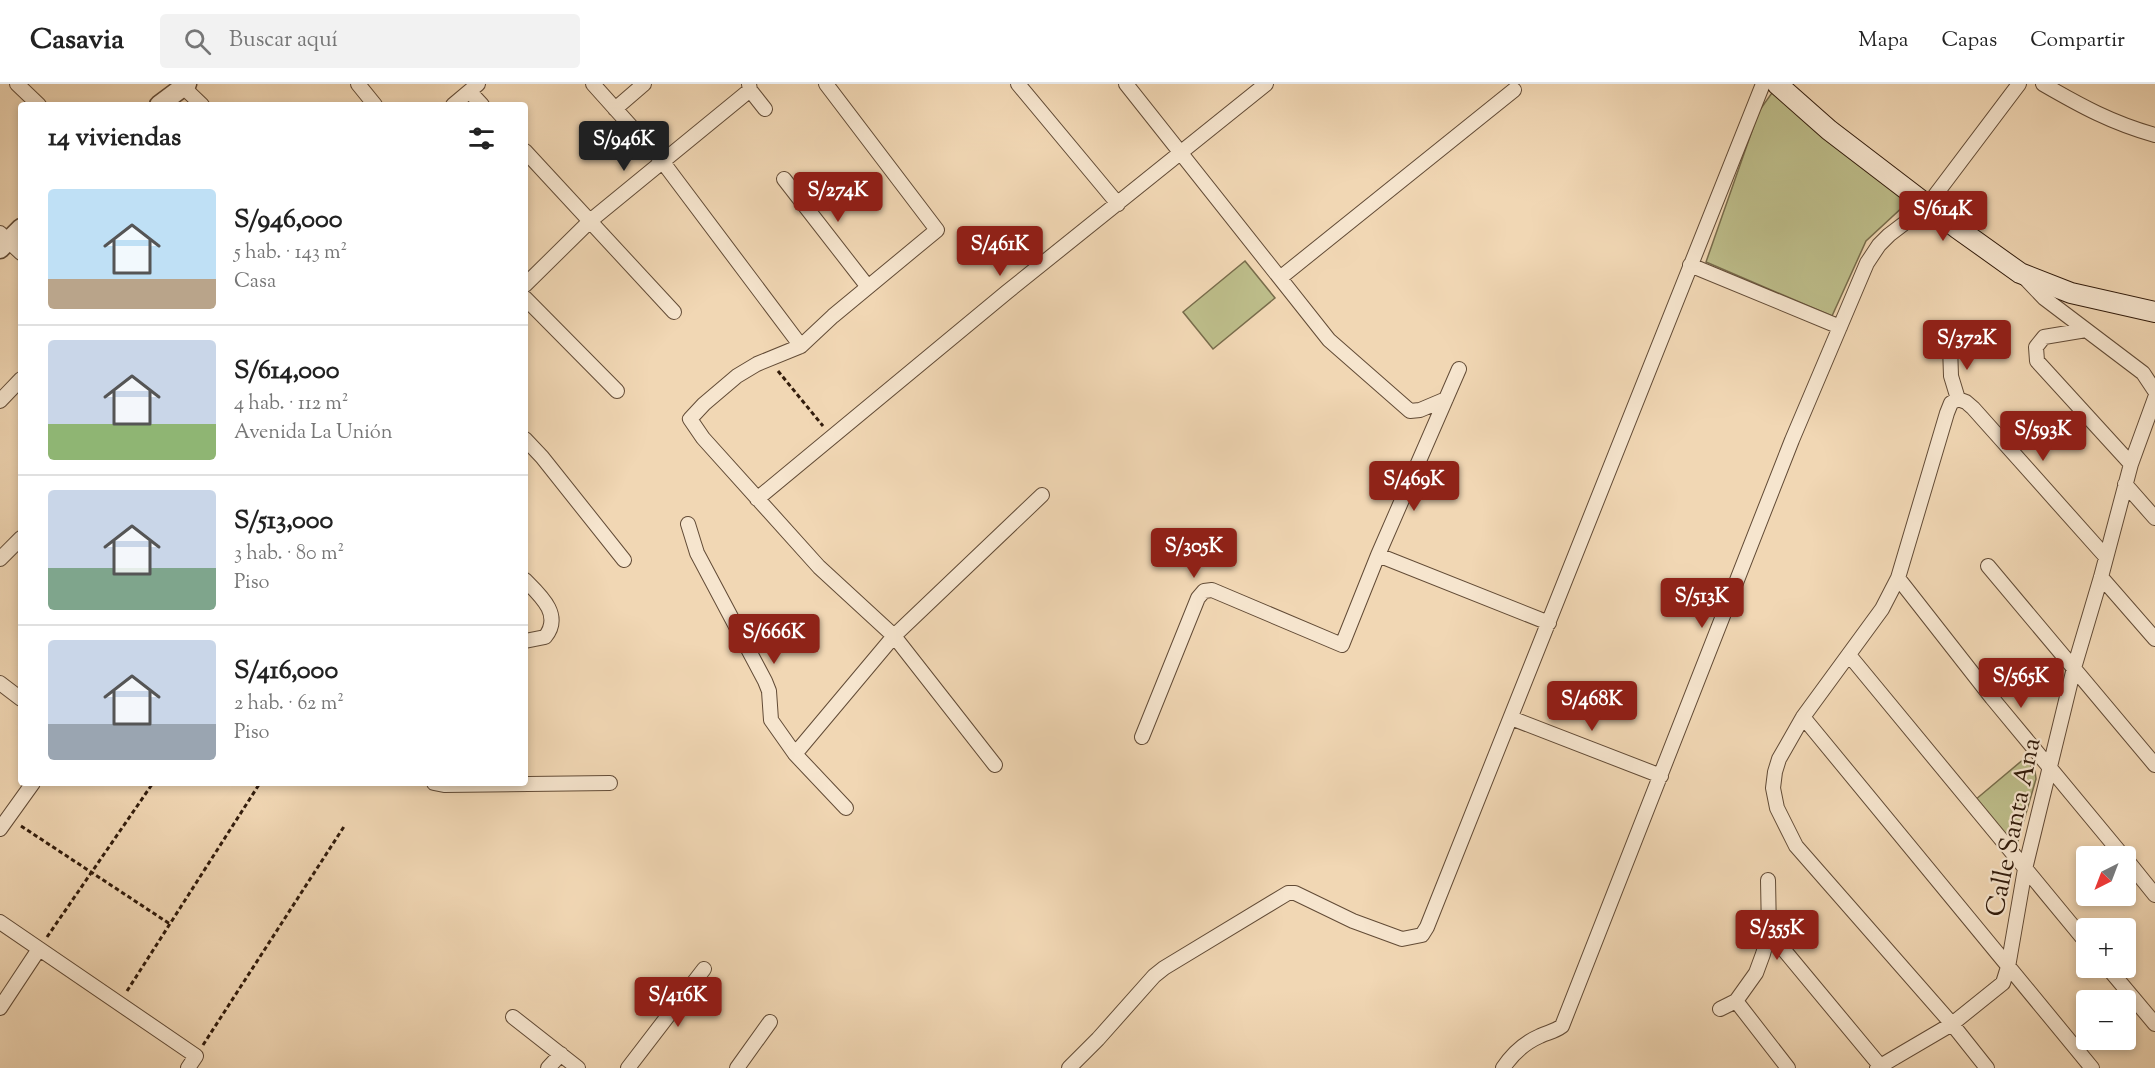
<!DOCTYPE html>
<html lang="es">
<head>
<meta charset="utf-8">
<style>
	body { margin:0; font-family:"Sorts Mill Goudy",serif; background:#f2f2f2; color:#222; height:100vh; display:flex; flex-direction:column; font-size:22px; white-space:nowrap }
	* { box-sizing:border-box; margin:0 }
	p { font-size:20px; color:#767676 }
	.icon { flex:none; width:33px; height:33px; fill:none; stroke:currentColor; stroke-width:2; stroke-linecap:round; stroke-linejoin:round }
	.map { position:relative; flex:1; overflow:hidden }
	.drawer { position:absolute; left:18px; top:18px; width:510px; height:684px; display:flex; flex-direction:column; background:#fff; border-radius:6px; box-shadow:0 3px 9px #0003 }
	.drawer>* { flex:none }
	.needle { width:39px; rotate:222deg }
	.fabs { position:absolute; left:2076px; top:762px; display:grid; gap:12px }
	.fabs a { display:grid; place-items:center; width:60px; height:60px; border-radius:6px; background:#fff; box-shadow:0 3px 9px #0003; font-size:30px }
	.price { position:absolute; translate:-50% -51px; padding:0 14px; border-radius:6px; background:#8f2418; color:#fff; font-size:20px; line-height:39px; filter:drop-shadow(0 2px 3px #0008) }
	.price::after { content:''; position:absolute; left:50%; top:36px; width:18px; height:14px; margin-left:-9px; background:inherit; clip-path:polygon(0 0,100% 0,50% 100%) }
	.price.on { background:#222; color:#fff }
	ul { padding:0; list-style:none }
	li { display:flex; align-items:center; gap:18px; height:150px; padding:0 30px }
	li+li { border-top:2px solid #e0e0e0 }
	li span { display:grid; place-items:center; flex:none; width:168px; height:120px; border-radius:6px; color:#555 }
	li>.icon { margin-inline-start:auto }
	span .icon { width:72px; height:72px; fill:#fffc; stroke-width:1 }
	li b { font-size:26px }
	h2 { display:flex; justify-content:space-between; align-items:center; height:72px; padding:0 30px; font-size:26px }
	header { display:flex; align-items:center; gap:36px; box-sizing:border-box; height:84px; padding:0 30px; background:#fff; border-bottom:2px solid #e0e0e0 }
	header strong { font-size:28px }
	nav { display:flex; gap:33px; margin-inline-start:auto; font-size:21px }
	.search { width:420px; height:54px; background:#f2f2f2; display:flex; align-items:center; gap:15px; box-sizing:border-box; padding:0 21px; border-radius:6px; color:#767676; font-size:22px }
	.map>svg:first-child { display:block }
	.green { fill:#bdbd8a; stroke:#786c4b; stroke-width:1.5 }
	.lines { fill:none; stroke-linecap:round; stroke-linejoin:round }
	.minor-casing { stroke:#624b36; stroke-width:16 }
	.tertiary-casing { stroke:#624b36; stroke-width:21 }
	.secondary-casing { stroke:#321c0c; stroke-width:22 }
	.path { stroke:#321c0c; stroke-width:3; stroke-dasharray:4.5 3; stroke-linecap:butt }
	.minor { stroke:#f6e5ce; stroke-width:14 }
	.tertiary { stroke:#f6e5ce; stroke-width:18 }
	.secondary { stroke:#f6e5ce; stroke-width:20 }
	.labels { text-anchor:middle; stroke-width:4.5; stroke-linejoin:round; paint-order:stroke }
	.street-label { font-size:26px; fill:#321c0c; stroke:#f6e5ce }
</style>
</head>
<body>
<header>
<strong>Casavia</strong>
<div class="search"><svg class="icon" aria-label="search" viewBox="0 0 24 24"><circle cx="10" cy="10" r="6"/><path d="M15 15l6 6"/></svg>Buscar aquí</div>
<nav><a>Mapa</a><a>Capas</a><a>Compartir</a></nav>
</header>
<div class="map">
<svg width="2155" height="984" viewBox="0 0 2155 984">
	<rect width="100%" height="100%" fill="#f1d7b4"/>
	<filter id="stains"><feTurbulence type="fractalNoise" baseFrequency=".00333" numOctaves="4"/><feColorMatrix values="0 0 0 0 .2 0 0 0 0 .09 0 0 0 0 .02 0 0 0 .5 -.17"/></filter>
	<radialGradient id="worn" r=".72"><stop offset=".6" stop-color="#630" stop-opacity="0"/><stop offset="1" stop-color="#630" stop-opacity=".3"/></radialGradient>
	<path class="green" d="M1774 6 1907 119 1866 157 1832 232 1706 178 1759 27Z
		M1245 177 1275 214 1213 265 1183 228Z
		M2025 674 2035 687 2036 695 2018 757 2015 760H2011L1975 716Z"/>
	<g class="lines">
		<defs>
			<path id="minor" d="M17 0 39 21
				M180 0 202 21
				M358 0 375 21
				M593 0 662 77 801 262
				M749 0 750 6 765 25
				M826 0 937 146 833 232 801 262 757 280 737 292 704 320 690 335 703 354 819 483 894 552 995 681
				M1018 0 1118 120
				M1126 0 1329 256 1410 327 1420 326 1446 315
				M2043 0C2081 22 2112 39 2155 51
				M470 8 482 21
				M453 21 478 0
				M615 25 644 0
				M525 67 674 228
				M784 95 868 203
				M0 149 21 169
				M1690 181 1840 243
				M2024 193 2044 214 2143 289 2155 307
				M1280 194 1514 6
				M525 201 590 137 750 6
				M525 214 617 307
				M2086 246 2044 253 2036 263 2037 277 2131 380
				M1950 262 1951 292 1958 315
				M1958 315 1951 319 1947 329 1898 494 1882 525 1803 633 1779 675 1775 688 1773 704 1777 724 1796 762 1952 940 1987 984
				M1958 315 1966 318 1973 324 2106 473
				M0 317 21 295
				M525 355 542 373 624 476
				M2125 400 2155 434
				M757 415 1007 208 1266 0
				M688 440 697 469 765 597 769 607 771 636 795 670 846 724
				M1378 471 1549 539
				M0 475 21 454
				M1988 482 2155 681
				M2101 493 2155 555
				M1898 494 1992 614 2123 772
				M525 496C540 511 563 531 545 553L525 557
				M1849 571 2086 858
				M0 599 21 615
				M1803 633 2092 984
				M1511 634 1661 692
				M1142 653 1198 514 1204 507 1212 506 1342 561 1378 471 1459 285
				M795 670 894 552 1042 411
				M434 699 444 701 610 699
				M0 745 33 699
				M2126 775 2155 811
				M0 838 196 972 188 984
				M1769 848 1882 984
				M2108 884 2155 940
				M1736 917 1788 984
				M0 924 39 865
				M1720 925 1736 917 1756 889 1763 870 1769 848 1768 796
				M513 933 578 984
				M548 984 561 970
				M628 984 704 885
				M737 984 770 938
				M1069 984 1098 955 1154 892 1164 884 1288 809H1295L1353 837 1402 855 1422 851 1427 843 1763 0
				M1503 984C1513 969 1524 959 1540 952 1548 948 1554 948 1562 942L1792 356 1867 179 1879 161 1889 151 1927 122 2019 0
				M1877 984 1952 940 2003 899 2008 883 2025 785 2074 584 2101 493 2131 380 2155 314"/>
			<path id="tertiary" d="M159 21 187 0
				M0 165 21 144"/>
			<path id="secondary" d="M1777 0 1829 46 1957 144 2020 189 2071 209 2155 228"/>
		</defs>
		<use href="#minor" class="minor-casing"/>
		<use href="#tertiary" class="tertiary-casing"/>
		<use href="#secondary" class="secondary-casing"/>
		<path class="path" d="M778 287 823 342
			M21 742 170 840
			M47 853 153 699
			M127 907 260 699
			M203 961 345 741"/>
		<use href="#minor" class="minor"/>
		<use href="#tertiary" class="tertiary"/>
		<use href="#secondary" class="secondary"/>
	</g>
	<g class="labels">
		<g class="street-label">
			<text transform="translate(2012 743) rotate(-78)" y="9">Calle Santa Ana</text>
		</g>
	</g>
	<rect width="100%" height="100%" filter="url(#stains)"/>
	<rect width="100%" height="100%" fill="url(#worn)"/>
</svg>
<div class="fabs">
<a><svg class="needle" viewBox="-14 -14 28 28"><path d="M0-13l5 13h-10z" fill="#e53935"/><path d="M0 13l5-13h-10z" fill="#767676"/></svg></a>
<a>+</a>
<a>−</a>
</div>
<b class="price on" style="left:624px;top:88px">S/946K</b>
<b class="price" style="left:838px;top:139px">S/274K</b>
<b class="price" style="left:1943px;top:158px">S/614K</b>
<b class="price" style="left:1000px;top:193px">S/461K</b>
<b class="price" style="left:1967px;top:287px">S/372K</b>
<b class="price" style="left:2043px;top:378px">S/593K</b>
<b class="price" style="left:1414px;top:428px">S/469K</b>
<b class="price" style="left:1194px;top:495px">S/305K</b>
<b class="price" style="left:1702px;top:545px">S/513K</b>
<b class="price" style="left:774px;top:581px">S/666K</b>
<b class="price" style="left:2021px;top:625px">S/565K</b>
<b class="price" style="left:1592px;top:648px">S/468K</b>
<b class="price" style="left:1777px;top:877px">S/355K</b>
<b class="price" style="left:678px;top:944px">S/416K</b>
<section class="drawer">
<h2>14 viviendas<svg class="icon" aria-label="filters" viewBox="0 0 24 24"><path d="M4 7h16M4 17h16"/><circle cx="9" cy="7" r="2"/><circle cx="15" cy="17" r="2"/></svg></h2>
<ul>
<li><span style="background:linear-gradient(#bfe0f5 75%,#b9a48a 0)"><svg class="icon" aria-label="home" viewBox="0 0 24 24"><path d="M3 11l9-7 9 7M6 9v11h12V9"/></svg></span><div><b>S/946,000</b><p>5 hab. · 143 m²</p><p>Casa</p></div></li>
<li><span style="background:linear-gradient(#c9d6e8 70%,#8fb573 0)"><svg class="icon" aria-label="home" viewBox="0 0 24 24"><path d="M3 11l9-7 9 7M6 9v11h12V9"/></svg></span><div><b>S/614,000</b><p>4 hab. · 112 m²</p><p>Avenida La Unión</p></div></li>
<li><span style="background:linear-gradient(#c9d6e8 65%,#7fa58c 0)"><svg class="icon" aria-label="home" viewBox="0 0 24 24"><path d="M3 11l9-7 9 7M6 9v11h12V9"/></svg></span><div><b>S/513,000</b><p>3 hab. · 80 m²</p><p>Piso</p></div></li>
<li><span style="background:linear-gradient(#c9d6e8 70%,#9aa5b1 0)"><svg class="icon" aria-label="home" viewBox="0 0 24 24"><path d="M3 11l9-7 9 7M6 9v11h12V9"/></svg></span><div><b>S/416,000</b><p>2 hab. · 62 m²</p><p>Piso</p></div></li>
</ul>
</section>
</div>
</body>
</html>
